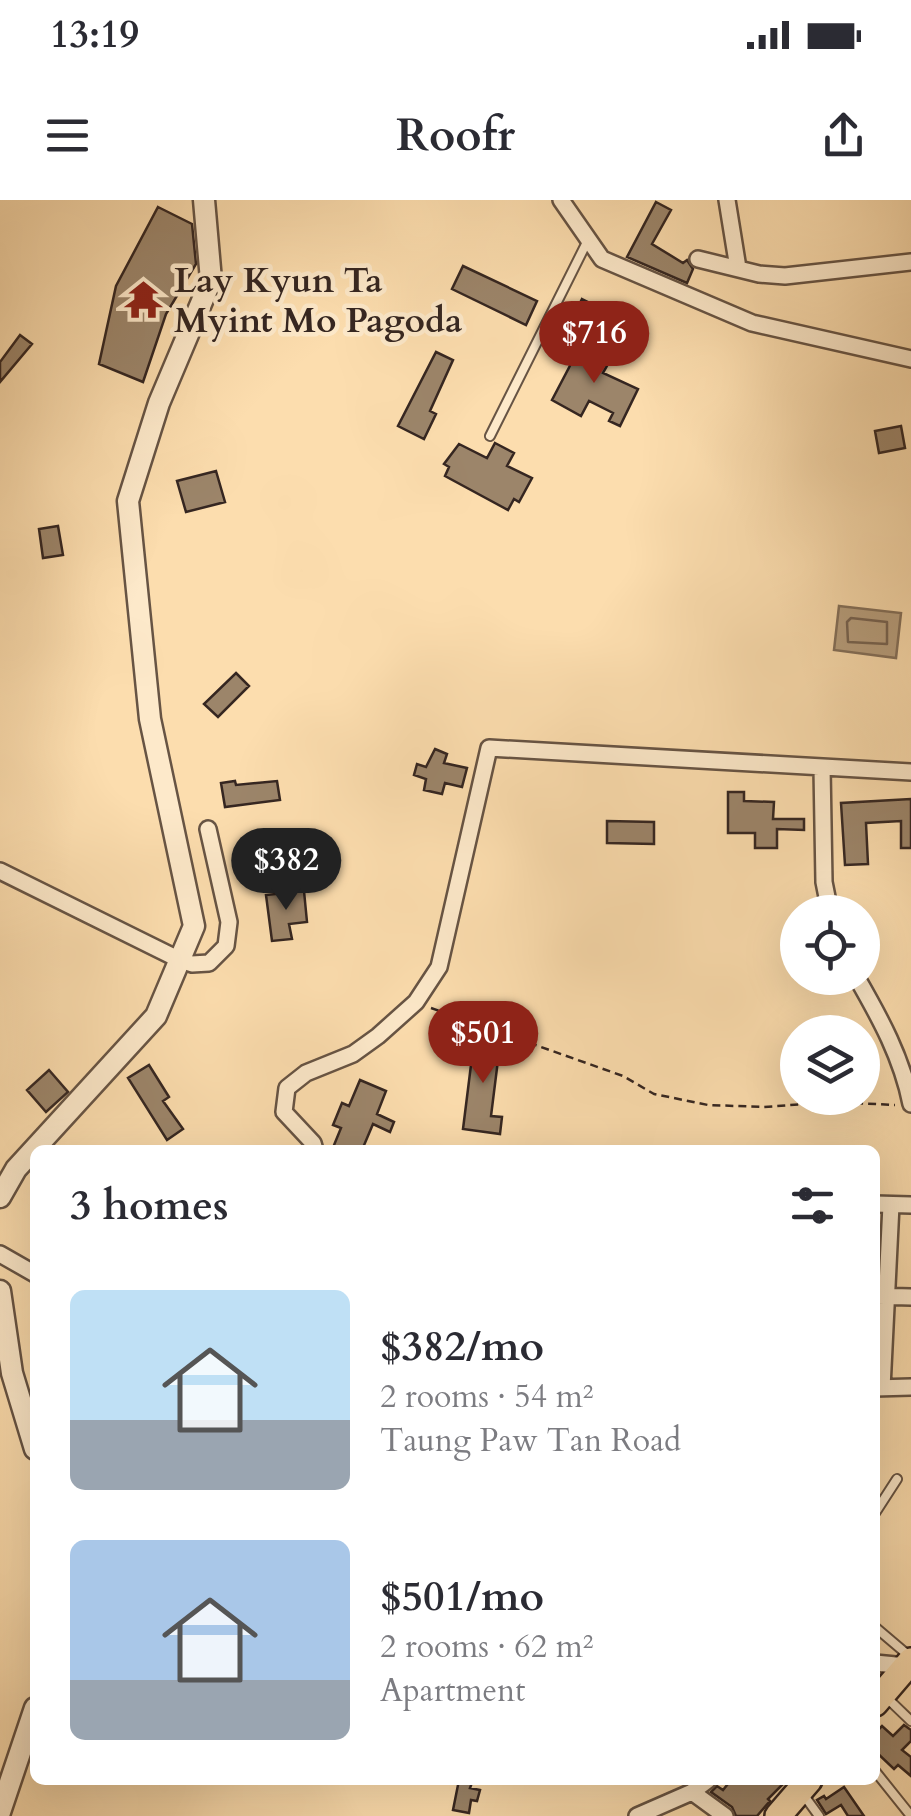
<!DOCTYPE html>
<html lang="en">
<head>
<meta charset="utf-8">
<style>
	body { margin:0; font-family:Cardo,serif; background:#f2f2f3; color:#2b2b33; height:100vh; display:flex; flex-direction:column; font-size:38px; white-space:nowrap }
	* { box-sizing:border-box; margin:0 }
	p { font-size:32px; color:#7c7c81 }
	.icon { flex:none; width:55px; height:55px; fill:none; stroke:currentColor; stroke-width:2; stroke-linecap:round; stroke-linejoin:round }
	.map { position:relative; flex:1; overflow:hidden }
	.panel { position:absolute; left:30px; top:945px; width:850px; height:640px; display:flex; flex-direction:column; background:#fff; border-radius:15px; box-shadow:0 10px 40px #0002 }
	.panel>* { flex:none }
	.buttons { position:absolute; left:780px; top:695px; display:grid; gap:20px }
	.buttons a { display:grid; place-items:center; width:100px; height:100px; border-radius:50%; background:#fff; box-shadow:0 10px 40px #0002; font-size:50px }
	.price { position:absolute; translate:-50% -85px; padding:0 22px; border-radius:35px; background:#8f2418; color:#fff; font-size:32px; line-height:65px; filter:drop-shadow(0 2px 5px #0008) }
	.price::after { content:''; position:absolute; left:50%; top:60px; width:30px; height:22px; margin-left:-15px; background:inherit; clip-path:polygon(0 0,100% 0,50% 100%) }
	.price.on { background:#222; color:#fff }
	ul { padding:0; list-style:none }
	li { display:flex; align-items:center; gap:30px; height:250px; padding:0 40px }
	li span { display:grid; place-items:center; flex:none; width:280px; height:200px; border-radius:15px; color:#555 }
	li>.icon { margin-inline-start:auto }
	span .icon { width:120px; height:120px; fill:#fffc; stroke-width:1 }
	li b { font-size:42px }
	h2 { display:flex; justify-content:space-between; align-items:center; height:120px; padding:0 40px; font-size:42px }
	.status { display:flex; justify-content:space-between; align-items:center; height:70px; padding:0 50px; background:#fff; direction:ltr }
	.status svg { height:28px; fill:currentColor }
	header { display:flex; justify-content:space-between; align-items:center; height:130px; padding:0 40px; background:#fff; font-size:45px; font-weight:600 }
	.map>svg:first-child { display:block }
	.water { fill:#b89f7e; stroke:#846f59; stroke-width:2.5 }
	.lines { fill:none; stroke-linecap:round; stroke-linejoin:round }
	.shore { stroke:#766250; stroke-width:2.5 }
	.building { fill:#9c856a; stroke:#352621; stroke-width:2.5 }
	.service-casing { stroke:#675444; stroke-width:12 }
	.minor-casing { stroke:#675444; stroke-width:20 }
	.tertiary-casing { stroke:#675444; stroke-width:25 }
	.trunk-casing { stroke:#352621; stroke-width:30 }
	.path { stroke:#352621; stroke-width:2.5; stroke-dasharray:8 5; stroke-linecap:butt }
	.service { stroke:#fde9ca; stroke-width:8 }
	.minor { stroke:#fde9ca; stroke-width:15 }
	.tertiary { stroke:#fde9ca; stroke-width:20 }
	.trunk { stroke:#fcddae; stroke-width:25 }
	.labels { text-anchor:middle; stroke-width:9; stroke-linejoin:round; paint-order:stroke }
	.poi-label { font-size:35px; font-weight:bold; fill:#352621; stroke:#fde9ca; text-anchor:start }
</style>
</head>
<body>
<div class="status"><b>13:19</b><svg viewBox="0 0 49 12"><path d="M0 12V9h3v3zM5 12V6h3v6zM10 12V3h3v9zM15 12V0h3v12zM26 1h20v11H26zM47 4h2v5h-2z"/></svg></div>
<header><svg class="icon" aria-label="menu" viewBox="0 0 24 24"><path d="M4 6h16M4 12h16M4 18h16"/></svg>Roofr<svg class="icon" aria-label="share" viewBox="0 0 24 24"><path d="M12 15V3M7 8l5-5 5 5M5 13v7h14v-7"/></svg></header>
<div class="map">
<svg width="911" height="1616" viewBox="0 0 911 1616">
	<rect width="100%" height="100%" fill="#fcddae"/>
	<filter id="stains"><feTurbulence type="fractalNoise" baseFrequency=".002" numOctaves="4"/><feColorMatrix values="0 0 0 0 .2 0 0 0 0 .09 0 0 0 0 .02 0 0 0 .5 -.17"/></filter>
	<radialGradient id="worn" r=".72"><stop offset=".6" stop-color="#630" stop-opacity="0"/><stop offset="1" stop-color="#630" stop-opacity=".3"/></radialGradient>
	<path class="water" d="M839 406 901 413 896 458 834 450Z"/>
	<g class="lines">
		<path class="shore" d="M851 418 887 422V444L848 442 847 422Z"/>
	</g>
	<path class="building" d="M656 2 671 10 652 44 683 63 687 60 693 69 687 83 627 57Z
		M158 7 192 24 196 64 166 114 143 182 99 164 116 86Z
		M463 66 537 101 526 125 452 89Z
		M582 99 600 108 587 132 570 123Z
		M20 135 32 144 0 182V162Z
		M583 141 612 157 603 173 638 189 620 226 609 221 613 213 589 201 581 216 552 200Z
		M436 152 453 160 430 211 436 214 424 239 398 226Z
		M901 226 905 248 879 253 875 231Z
		M495 243 514 253 507 266 532 278 519 302 514 299 508 310 445 276 449 267 444 264 459 244 487 258Z
		M216 271 225 302 186 312 177 281Z
		M58 326 63 355 43 358 39 329Z
		M236 473 249 486 218 517 204 504Z
		M435 549 447 554 444 563 467 568 462 587 445 583 442 594 424 590 426 579 414 575 417 564 426 567Z
		M235 581 236 585 277 581 280 600 225 607 221 583Z
		M728 592H744V601L774 602 773 619H804V630L777 629V648H755V633H728Z
		M911 599V648H901V621L866 623 868 664 845 665 841 603Z
		M607 621 654 622V644L607 643Z
		M304 691 307 722 289 724 292 739 272 741 266 695Z
		M475 833 501 836 491 916 502 917 500 934 463 929Z
		M149 865 169 897 163 901 183 929 167 940 128 878Z
		M49 870 68 892 46 912 27 890Z
		M360 880 386 891 377 914 394 922 390 932 373 924 362 950H332L341 928 333 925 342 903 349 906Z
		M904 1525 911 1530V1541L902 1550 911 1557V1576L898 1565 894 1569 875 1551V1533L882 1526 893 1536Z
		M459 1580H473L470 1588 480 1590 477 1601 471 1600 469 1613 453 1610Z
		M731 1580H787L768 1599 770 1601 757 1616H736L732 1607 711 1592 717 1586 723 1590Z
		M844 1587 864 1616H848L841 1605 826 1614 817 1600 824 1596 826 1599Z"/>
	<g class="lines">
		<defs>
			<path id="service" d="M490 236 588 40
				M875 1313 897 1279
				M875 1427 908 1455
				M886 1497 911 1521
				M875 1571 911 1616
				M803 1594 819 1616"/>
			<path id="minor" d="M561 0 602 59 752 123 911 159
				M727 0 738 68
				M698 59 759 74 785 76 911 62
				M822 568 824 682 830 712
				M0 671 180 760 192 764 209 763 226 746 229 722 208 629
				M857 778C880 818 902 858 911 904
				M315 950 313 943 284 912 287 888 306 873 353 854 378 836 416 802 439 767 489 548 911 572
				M875 1004 911 1005
				M0 1054 35 1074
				M875 1096 911 1097
				M875 1188 911 1187
				M882 1188 891 1005
				M875 1463 906 1466
				M692 1592 725 1616
				M637 1616 692 1592 708 1580"/>
			<path id="tertiary" d="M0 997 16 969 156 816 194 726 150 519 128 301 159 203 211 80 204 0
				M0 1091 12 1173 35 1249
				M0 1612 35 1508"/>
			<path id="trunk" d="M875 1503 911 1461
				M778 1616 809 1580"/>
		</defs>
		<use href="#service" class="service-casing"/>
		<use href="#minor" class="minor-casing"/>
		<use href="#tertiary" class="tertiary-casing"/>
		<use href="#trunk" class="trunk-casing"/>
		<path class="path" d="M431 808 623 876 654 894 708 905 764 907 832 902 895 905"/>
		<use href="#service" class="service"/>
		<use href="#minor" class="minor"/>
		<use href="#tertiary" class="tertiary"/>
		<use href="#trunk" class="trunk"/>
	</g>
	<defs>
		<symbol id="temple-bare" viewBox="-9 -9 18 18"><path d="M0-6L5-2H3V0L6.5 2.5H4V6H1.5V3h-3V6H-4V2.5H-6.5L-3 0V-2H-5Z" fill="#8f2418" stroke="#fde9ca" stroke-width="2.5" paint-order="stroke"/></symbol>
	</defs>
	<g fill-rule="evenodd">
		<use href="#temple-bare" x="116" y="72" width="55" height="55"/>
	</g>
	<g class="labels">
		<g class="poi-label">
			<text x="174" y="92">Lay Kyun Ta<tspan x="174" dy="40">Myint Mo Pagoda</tspan></text>
		</g>
	</g>
	<rect width="100%" height="100%" filter="url(#stains)"/>
	<rect width="100%" height="100%" fill="url(#worn)"/>
</svg>
<div class="buttons">
<a><svg class="icon" aria-label="locate" viewBox="0 0 24 24"><circle cx="12" cy="12" r="6"/><path d="M12 2v4M12 18v4M2 12h4M18 12h4"/></svg></a>
<a><svg class="icon" aria-label="layers" viewBox="0 0 24 24"><path d="M12 4l9 5-9 5-9-5zM3 14l9 5 9-5"/></svg></a>
</div>
<b class="price" style="left:594px;top:186px">$716</b>
<b class="price on" style="left:286px;top:713px">$382</b>
<b class="price" style="left:483px;top:886px">$501</b>
<section class="panel">
<h2>3 homes<svg class="icon" aria-label="filters" viewBox="0 0 24 24"><path d="M4 7h16M4 17h16"/><circle cx="9" cy="7" r="2"/><circle cx="15" cy="17" r="2"/></svg></h2>
<ul>
<li><span style="background:linear-gradient(#bfe0f5 65%,#9aa5b1 0)"><svg class="icon" aria-label="home" viewBox="0 0 24 24"><path d="M3 11l9-7 9 7M6 9v11h12V9"/></svg></span><div><b>$382/mo</b><p>2 rooms · 54 m²</p><p>Taung Paw Tan Road</p></div></li>
<li><span style="background:linear-gradient(#a9c7e8 70%,#9aa5b1 0)"><svg class="icon" aria-label="home" viewBox="0 0 24 24"><path d="M3 11l9-7 9 7M6 9v11h12V9"/></svg></span><div><b>$501/mo</b><p>2 rooms · 62 m²</p><p>Apartment</p></div></li>
</ul>
</section>
</div>
</body>
</html>
